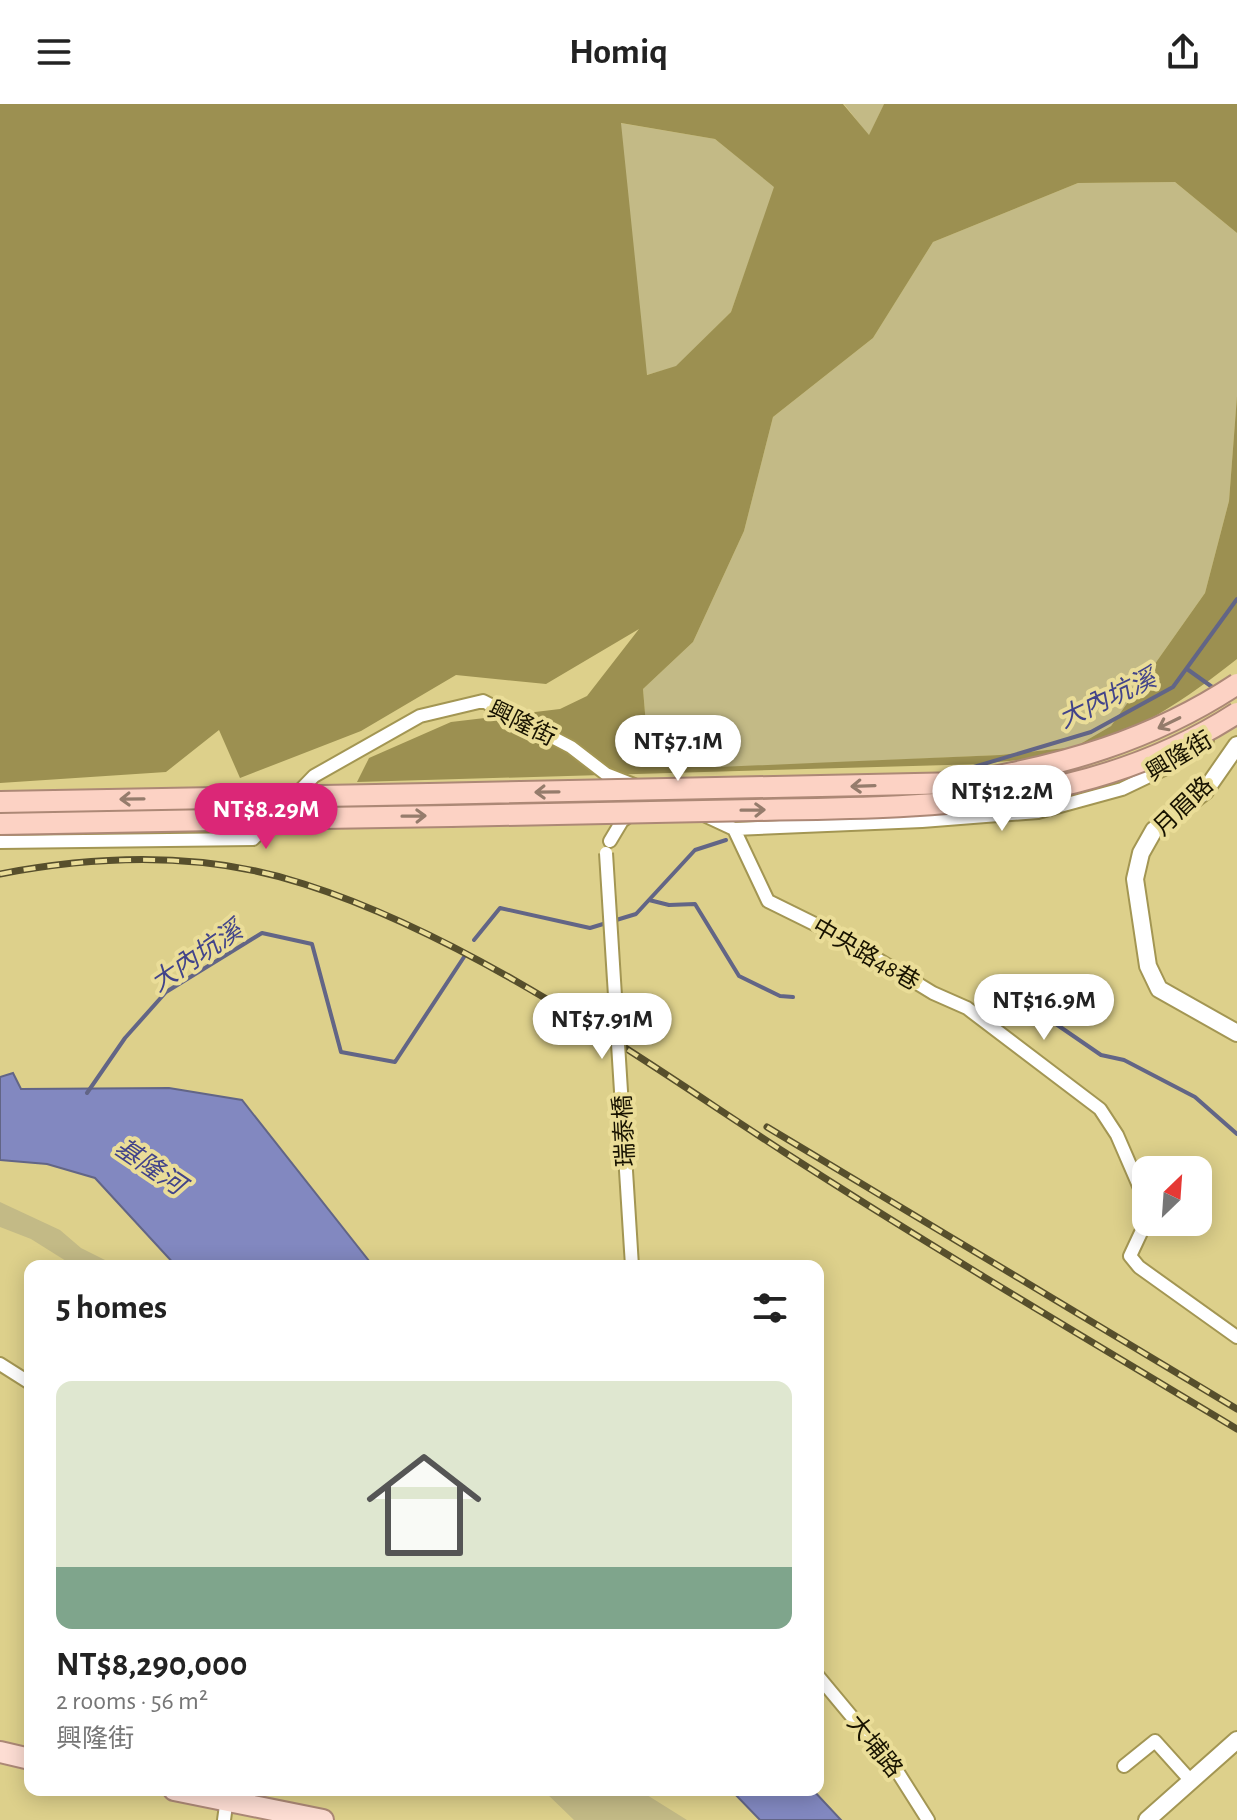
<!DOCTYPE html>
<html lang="en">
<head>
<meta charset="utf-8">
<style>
	body { margin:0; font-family:"Alegreya Sans","Noto Sans TC",sans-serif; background:#f2f2f2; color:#222; height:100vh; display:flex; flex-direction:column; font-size:30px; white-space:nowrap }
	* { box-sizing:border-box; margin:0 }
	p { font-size:26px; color:#767676 }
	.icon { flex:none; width:44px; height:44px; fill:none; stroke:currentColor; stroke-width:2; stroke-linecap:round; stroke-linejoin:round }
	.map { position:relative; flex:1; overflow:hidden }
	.sheet { position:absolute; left:24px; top:1156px; width:800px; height:536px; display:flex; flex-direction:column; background:#fff; border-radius:16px; box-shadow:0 4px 20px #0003 }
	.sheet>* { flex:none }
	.needle { width:52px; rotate:25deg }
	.controls { position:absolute; left:1132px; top:1052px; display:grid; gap:16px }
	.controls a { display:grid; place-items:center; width:80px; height:80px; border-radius:16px; background:#fff; box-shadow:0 4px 20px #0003; font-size:40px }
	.price { position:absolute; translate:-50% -68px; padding:0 18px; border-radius:28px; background:#fff; color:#222; font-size:26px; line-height:52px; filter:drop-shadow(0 2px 4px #0008) }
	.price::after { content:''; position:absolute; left:50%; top:48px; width:24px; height:18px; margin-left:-12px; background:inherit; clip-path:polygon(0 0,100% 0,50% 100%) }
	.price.active { background:#db2777; color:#fff }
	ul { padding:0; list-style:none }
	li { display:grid; align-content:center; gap:16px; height:424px; padding:0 32px }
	li span { display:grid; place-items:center; height:248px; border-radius:16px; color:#555 }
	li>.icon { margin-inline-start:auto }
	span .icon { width:144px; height:144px; fill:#fffc; stroke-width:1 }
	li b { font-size:34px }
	h2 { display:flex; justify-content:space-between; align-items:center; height:96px; padding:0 32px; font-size:34px }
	header { display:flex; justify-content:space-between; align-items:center; height:104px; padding:0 32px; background:#fff; font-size:36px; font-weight:600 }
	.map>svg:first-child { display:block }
	.green { fill:#c3ba86 }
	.forest { fill:#9c9051; fill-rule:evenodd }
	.water { fill:#8288c0; stroke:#626586; stroke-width:2 }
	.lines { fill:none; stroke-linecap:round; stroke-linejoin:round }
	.stream { stroke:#626586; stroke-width:4 }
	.minor-casing { stroke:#a39653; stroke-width:16 }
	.tertiary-casing { stroke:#a39653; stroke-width:20 }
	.primary-casing { stroke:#ac8876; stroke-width:24 }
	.trunk-casing { stroke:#ac8876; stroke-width:24 }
	.minor { stroke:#fff; stroke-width:12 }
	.tertiary { stroke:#fff; stroke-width:16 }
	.primary { stroke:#fdddd3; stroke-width:20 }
	.trunk { stroke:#fcd2c4; stroke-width:20 }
	.rail-casing { stroke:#574f2c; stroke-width:7 }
	.rail { stroke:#eadd98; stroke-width:4; stroke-dasharray:12; stroke-linecap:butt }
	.minor-bridge-casing { stroke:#a39653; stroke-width:16; stroke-linecap:butt }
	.trunk-bridge-casing { stroke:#ac8876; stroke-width:24; stroke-linecap:butt }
	.minor-bridge { stroke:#fff; stroke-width:12 }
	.trunk-bridge { stroke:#fcd2c4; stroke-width:20 }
	.oneway { stroke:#957c6c }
	.labels { text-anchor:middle; stroke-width:8; stroke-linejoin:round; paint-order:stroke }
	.street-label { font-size:24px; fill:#181300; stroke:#eadd98 }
	.water-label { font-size:26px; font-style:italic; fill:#42448a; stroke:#eadd98 }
</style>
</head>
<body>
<header><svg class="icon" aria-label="menu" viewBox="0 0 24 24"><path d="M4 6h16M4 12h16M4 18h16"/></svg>Homiq<svg class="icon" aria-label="share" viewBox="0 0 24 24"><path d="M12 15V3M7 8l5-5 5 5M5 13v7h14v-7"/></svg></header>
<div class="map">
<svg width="1237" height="1716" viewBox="0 0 1237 1716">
	<rect width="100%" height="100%" fill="#ddd08b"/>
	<path class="green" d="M844 0H884L869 32Z
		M620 19 715 35 775 83 731 208 676 263 646 271Z
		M1175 78 1237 129V292L1229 397 1205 489 1111 622 1075 643 1000 651 718 664 664 641 646 621 643 585 693 538 744 427 773 313 873 234 933 138 1078 79Z
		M0 1098 60 1126 81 1144 117 1162H74L31 1135 0 1123Z
		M543 1686H639L687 1716H574Z"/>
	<path class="forest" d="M0 0H843L869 31 884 0H1237V129L1175 78 1078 79 933 138 873 234 773 313 744 427 693 538 643 585 646 621 663 641 718 663 1000 651 1075 643 1111 622 1205 489 1229 397 1237 292V555C1192 591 1126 636 1069 649 1041 655 1011 656 983 660L357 678 369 654 451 618 560 605 587 592 639 525 546 580 456 571 361 627 240 674 219 626 166 668 0 679ZM621 19 715 35 774 83 731 208 676 262 647 271Z"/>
	<path class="water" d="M13 969 21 985 169 984 242 996 373 1162H176L95 1074 47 1060 0 1056V973Z
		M731 1686H813L841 1716H760Z"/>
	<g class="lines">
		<path class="stream" d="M1187 565 1215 585
			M950 670 1091 628 1173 583 1237 495
			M649 796 669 801 695 800 739 872 780 892 793 893
			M474 836 500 804 590 824 636 810 695 746 726 736
			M977 894 1005 880 1045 912
			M1053 918 1101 951 1124 956 1195 993 1237 1030
			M87 989 125 934 166 888 262 829 312 840 341 948 395 958 464 853"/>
		<defs>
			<path id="minor" d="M659 690 734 725 922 717 1038 708 1122 685 1168 663 1207 636
				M734 725 768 797 843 834 933 889 967 904 1100 1005 1117 1031 1143 1091 1144 1122 1130 1152 1139 1163 1237 1233
				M610 737 622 717 633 709
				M0 738 253 735 314 672 420 612 483 597 571 643 606 670 634 681
				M0 1260 30 1279
				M818 1572 897 1667 928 1716
				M1124 1662 1155 1637 1191 1677
				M224 1716 228 1686"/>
			<path id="tertiary" d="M1237 641 1205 687 1154 726 1141 749 1135 775 1148 862 1159 885 1237 929
				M1147 1716 1237 1636"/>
			<path id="primary" d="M0 1648 30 1655
				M174 1686 323 1716"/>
			<path id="trunk" d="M322 692 429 690
				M321 714 451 712"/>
		</defs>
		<use href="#minor" class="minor-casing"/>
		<use href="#tertiary" class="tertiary-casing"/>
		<use href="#primary" class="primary-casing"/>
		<use href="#trunk" class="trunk-casing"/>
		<use href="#minor" class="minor"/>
		<use href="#tertiary" class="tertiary"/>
		<use href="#primary" class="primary"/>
		<use href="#trunk" class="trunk"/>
		<defs>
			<path id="rail" d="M0 770C99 751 207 748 304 780 473 834 636 952 784 1048 933 1144 1085 1234 1237 1325
				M767 1023 1237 1305"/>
		</defs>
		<use href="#rail" class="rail-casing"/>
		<use href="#rail" class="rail"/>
		<defs>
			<path id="minor-bridge" d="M606 749 632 1162"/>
			<path id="trunk-bridge" d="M429 690 962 679C1063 661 1151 637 1237 580
				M0 698 322 692
				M451 712C553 710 654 708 755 706 925 703 1089 705 1237 609
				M0 720 321 714"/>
		</defs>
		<use href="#minor-bridge" class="minor-bridge-casing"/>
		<use href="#trunk-bridge" class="trunk-bridge-casing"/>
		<use href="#minor-bridge" class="minor-bridge"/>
		<use href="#trunk-bridge" class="trunk-bridge"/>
	</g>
	<defs><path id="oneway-shaft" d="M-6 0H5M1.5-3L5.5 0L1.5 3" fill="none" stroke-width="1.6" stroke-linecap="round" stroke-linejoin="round" transform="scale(2)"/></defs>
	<g class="oneway">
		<use href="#oneway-shaft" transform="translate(1169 619) rotate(154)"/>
		<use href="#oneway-shaft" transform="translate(863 682) rotate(178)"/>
		<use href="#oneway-shaft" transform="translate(547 688) rotate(179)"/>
		<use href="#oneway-shaft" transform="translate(132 695) rotate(179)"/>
		<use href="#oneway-shaft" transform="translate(753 706) rotate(-1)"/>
		<use href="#oneway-shaft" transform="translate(414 712) rotate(-1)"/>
	</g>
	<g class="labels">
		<g class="street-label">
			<text transform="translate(522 619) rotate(26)" y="8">興隆街</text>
			<text transform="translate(1179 652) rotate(-31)" y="8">興隆街</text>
			<text transform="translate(1183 702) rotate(-44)" y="8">月眉路</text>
			<text transform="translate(866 850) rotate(30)" y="8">中央路48巷</text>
			<text transform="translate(624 1027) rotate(-93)" y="8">瑞泰橋</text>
			<text transform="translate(875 1642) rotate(51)" y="8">大埔路</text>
		</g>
		<g class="water-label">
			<text transform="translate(1107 594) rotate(-25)" y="9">大內坑溪</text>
			<text transform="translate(196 852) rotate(-34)" y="9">大內坑溪</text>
			<text transform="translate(150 1062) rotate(34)" y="9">基隆河</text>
		</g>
	</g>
</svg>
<div class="controls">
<a><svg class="needle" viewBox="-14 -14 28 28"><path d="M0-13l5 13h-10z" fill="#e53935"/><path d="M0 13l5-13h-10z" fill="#767676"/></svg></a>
</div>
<b class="price" style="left:678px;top:679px">NT$7.1M</b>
<b class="price" style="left:1002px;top:729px">NT$12.2M</b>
<b class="price active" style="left:266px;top:747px">NT$8.29M</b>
<b class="price" style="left:1044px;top:938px">NT$16.9M</b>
<b class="price" style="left:602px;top:957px">NT$7.91M</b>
<section class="sheet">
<h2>5 homes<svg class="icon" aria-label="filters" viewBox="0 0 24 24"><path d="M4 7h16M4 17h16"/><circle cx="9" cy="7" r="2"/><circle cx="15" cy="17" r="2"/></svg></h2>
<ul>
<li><span style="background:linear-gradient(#dfe7d0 75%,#7fa58c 0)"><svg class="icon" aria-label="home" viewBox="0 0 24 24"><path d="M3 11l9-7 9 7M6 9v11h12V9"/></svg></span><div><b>NT$8,290,000</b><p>2 rooms · 56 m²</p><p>興隆街</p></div></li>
</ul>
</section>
</div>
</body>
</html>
